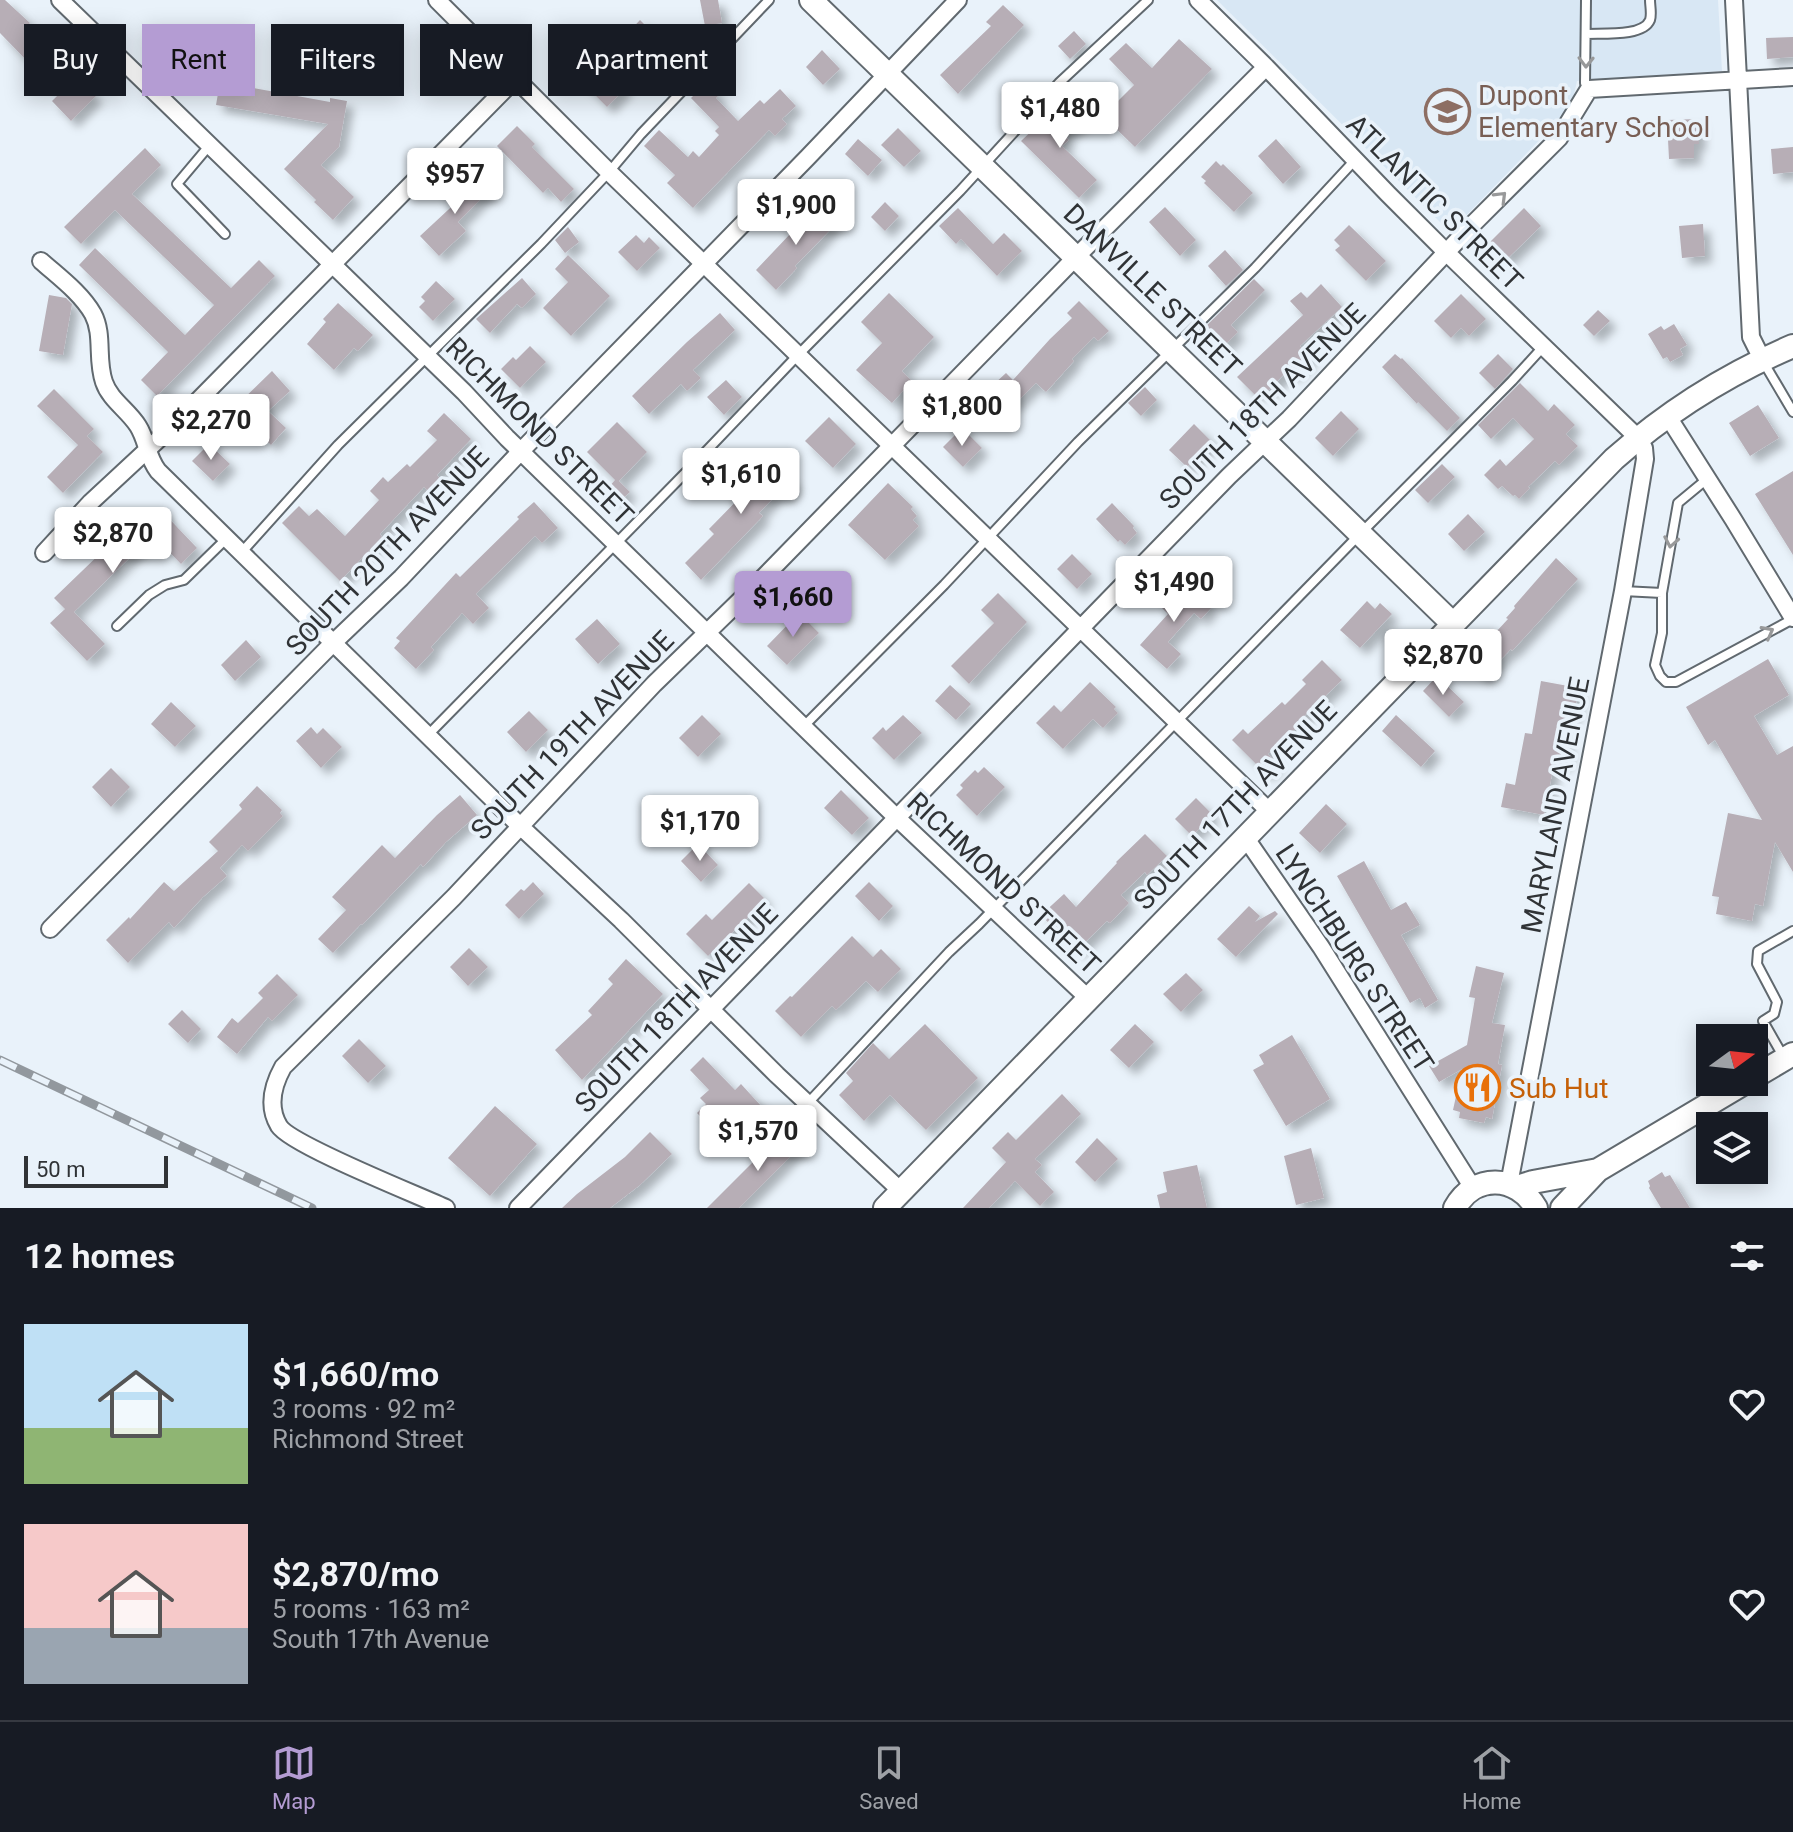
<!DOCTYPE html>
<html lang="en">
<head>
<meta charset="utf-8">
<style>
	body { margin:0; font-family:Roboto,sans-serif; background:#20242c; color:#f1f3f6; height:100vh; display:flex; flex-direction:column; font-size:30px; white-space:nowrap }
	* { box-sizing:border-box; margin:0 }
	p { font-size:26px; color:#9ea1a6 }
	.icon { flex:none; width:44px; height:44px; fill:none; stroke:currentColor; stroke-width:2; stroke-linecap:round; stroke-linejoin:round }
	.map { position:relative; height:1208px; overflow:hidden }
	.sheet { display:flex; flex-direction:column; background:#171b24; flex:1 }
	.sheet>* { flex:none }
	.banner { position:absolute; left:24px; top:24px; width:800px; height:72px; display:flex; gap:16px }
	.needle { width:52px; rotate:75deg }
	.tools { position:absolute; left:1696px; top:1024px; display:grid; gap:16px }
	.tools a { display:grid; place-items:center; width:72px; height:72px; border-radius:0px; background:#171b24; box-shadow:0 4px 20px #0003; font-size:40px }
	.scale { position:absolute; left:24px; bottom:20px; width:144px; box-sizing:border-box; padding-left:8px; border:4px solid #303336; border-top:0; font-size:22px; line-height:28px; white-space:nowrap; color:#303336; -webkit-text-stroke:6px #e9f2fa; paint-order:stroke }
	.price { position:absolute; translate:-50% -68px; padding:0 18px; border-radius:8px; background:#fff; color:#222; font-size:26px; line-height:52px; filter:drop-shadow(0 2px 4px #0008) }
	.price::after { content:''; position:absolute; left:50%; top:48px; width:24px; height:18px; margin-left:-12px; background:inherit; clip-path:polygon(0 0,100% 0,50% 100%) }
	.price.selected { background:#b49cd3; color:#111 }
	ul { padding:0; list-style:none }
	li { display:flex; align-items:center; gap:24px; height:200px; padding:0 24px }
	li span { display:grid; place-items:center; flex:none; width:224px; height:160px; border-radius:0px; color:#555 }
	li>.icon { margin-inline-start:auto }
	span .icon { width:96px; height:96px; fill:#fffc; stroke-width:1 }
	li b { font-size:34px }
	h2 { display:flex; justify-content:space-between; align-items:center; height:96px; padding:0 24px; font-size:34px }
	.pill { padding:0 28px; border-radius:0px; background:#171b24; box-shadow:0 4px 20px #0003; font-size:28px; line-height:72px }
	.pill.selected { background:#b49cd3; color:#111 }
	.dock { display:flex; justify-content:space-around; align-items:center; height:112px; border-top:2px solid #363941; background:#171b24; font-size:22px; color:#9ea1a6 }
	.dock a { display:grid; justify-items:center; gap:4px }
	.dock .selected { color:#b49cd3 }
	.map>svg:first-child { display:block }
	.built { fill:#d8e7f4 }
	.building { fill:#b7aeb6; filter:url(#shadow) }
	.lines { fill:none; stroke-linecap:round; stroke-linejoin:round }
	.lane-casing { stroke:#61696f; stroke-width:12 }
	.street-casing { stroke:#61696f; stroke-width:20 }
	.secondary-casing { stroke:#61696f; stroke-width:26 }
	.lane { stroke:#fff; stroke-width:8 }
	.street { stroke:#fff; stroke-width:16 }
	.secondary { stroke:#fff; stroke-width:22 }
	.rail-casing { stroke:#92989e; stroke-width:9 }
	.rail { stroke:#e9f2fa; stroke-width:6; stroke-dasharray:18; stroke-linecap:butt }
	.oneway { stroke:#98999a }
	.labels { text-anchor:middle; stroke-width:7; stroke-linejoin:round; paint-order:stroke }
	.education-label { font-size:28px; fill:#785e54; stroke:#e9f2fa; text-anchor:start }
	.street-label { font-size:28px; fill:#303336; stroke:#e9f2fa }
	.food-label { font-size:28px; fill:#c56008; stroke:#e9f2fa; text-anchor:start }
</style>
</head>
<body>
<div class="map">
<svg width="1793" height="1208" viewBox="0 0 1793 1208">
	<defs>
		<filter id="shadow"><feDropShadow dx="7" dy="7" stdDeviation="4" flood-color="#0004"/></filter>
	</defs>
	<rect width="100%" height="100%" fill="#e9f2fa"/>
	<path class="built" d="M1217 0H1718L1722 71 1577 81 1572 104 1561 118 1454 228 1447 229Z"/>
	<path class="building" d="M0 0H5L30 23 26 27 96 96 71 121 52 101 59 94 0 33Z
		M700 0H718L722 23 705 26Z
		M1003 5 1024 25 958 94 940 75 991 26 986 22Z
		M640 20 663 43 645 61 623 38Z
		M1074 31 1086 44 1070 59 1058 46Z
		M1793 37V57L1767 59 1766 38Z
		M1179 39 1212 69 1135 147 1103 116 1134 85 1109 59 1126 43 1152 68Z
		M822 50 840 69 823 85 806 67Z
		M601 62 626 88 607 107 581 81Z
		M220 82 330 102V98L347 101 339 147 321 165 354 197 333 220 314 202 316 200 284 169 328 124 216 105Z
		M706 83 718 96 716 98 738 121 760 100 764 104 780 89 796 106 782 119 787 124 775 136 769 130 693 208 667 183 675 175 644 146 659 130 688 157 693 151 699 157 719 135 715 131 719 127 691 98Z
		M1069 103 1084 119 1065 136 1069 140 1062 146 1097 180 1079 198 1021 141 1040 123 1043 126Z
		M1698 119 1699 144H1694V158L1669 159 1667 120Z
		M517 126 535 144 532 147 574 189 561 202 548 188 543 193 497 146Z
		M898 128 921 151 904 167 881 145Z
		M858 139 882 160 868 176 845 154Z
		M1276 139 1301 167 1283 184 1258 156Z
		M1793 147V172L1773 174 1771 149Z
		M145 148 161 165 132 194 231 288 259 260 275 276 157 396 141 380 168 352 79 265 95 248 185 335 214 305 115 210 81 244 64 227Z
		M1216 161 1221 166 1223 164 1253 193 1234 212 1204 183 1206 181 1201 177Z
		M471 172 489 191 458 222 466 231 439 256 420 236 462 197 454 189Z
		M885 202 899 216 885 231 871 217Z
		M816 205 836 224 795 266 797 268 776 290 756 270 792 232 790 231Z
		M1165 207 1196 240 1180 256 1149 222Z
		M958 208 993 244 1004 233 1022 251 997 276 961 239 956 244 939 226Z
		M1524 208 1541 226 1506 260 1489 243Z
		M1703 224 1705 256 1682 258 1679 226Z
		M1349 225 1386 261 1366 281 1335 250 1340 246 1334 240Z
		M568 227 579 242 565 253 555 240Z
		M636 235 644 243 649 237 660 248 637 271 618 252Z
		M1225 250 1243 270 1226 286 1208 266Z
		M568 255 610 296 571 336 543 308 568 282 555 269Z
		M522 278 536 294 522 308 517 304 490 333 476 319Z
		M1254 279 1265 290 1231 325 1238 332 1224 346 1205 327Z
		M436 281 455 299 433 321 419 307 425 301 421 297Z
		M1321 284 1342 307 1300 346 1310 358 1292 375 1288 370 1267 392 1263 387 1255 395 1237 377 1303 315 1290 301 1301 292 1307 298Z
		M889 293 934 337 902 371 912 381 892 403 856 370 882 343 861 322Z
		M1461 294 1486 319 1469 336 1461 328 1451 338 1434 321Z
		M49 295 66 298 72 304 63 355 39 351Z
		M1079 301 1109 331 1098 341 1094 337 1072 359 1074 361 1046 392 1036 383 1013 406 993 385 1006 373 1013 380 1050 339 1072 318 1067 313Z
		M338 303 373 335 358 351 354 348 334 370 307 344 326 322 323 319Z
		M1598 310 1610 321 1594 336 1583 325Z
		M720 313 735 330 693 370 701 378 687 391 681 384 649 414 632 396 687 342Z
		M1674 324 1687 345 1680 349 1683 355 1670 362 1667 357 1663 359 1648 334 1661 326 1664 330Z
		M530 346 546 362 520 388 501 369 513 357 516 360Z
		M1395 354 1401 359 1402 358 1460 418 1447 431 1418 402 1417 404 1382 367Z
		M1498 354 1513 369 1495 389 1479 373Z
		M272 371 290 391 268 411 286 428 271 445 234 408Z
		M726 380 742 397 724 415 707 397Z
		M1520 383 1548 411 1554 404 1575 425 1566 434 1578 446 1559 465 1555 461 1528 487 1530 488 1519 499 1515 495 1513 496 1502 486 1498 489 1484 475 1500 459 1506 466 1534 439 1513 418 1491 439 1478 425Z
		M1145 387 1157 400 1141 416 1128 403Z
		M54 389 94 429 87 436 103 452 63 493 47 477 78 445 37 406Z
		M1758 405 1779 438 1750 456 1729 423Z
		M1341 411 1359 429 1333 456 1315 438Z
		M444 413 471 439 437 475 442 481 430 493 424 487 380 534 382 537 340 581 282 523 299 506 309 516 317 509 345 536 379 500 370 491 383 477 388 482 407 464 410 467 437 440 427 431Z
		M829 417 856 444 833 468 805 441Z
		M617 422 647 452 619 481 630 492 619 502 606 490 615 480 587 452Z
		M1194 424 1212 442 1187 467 1169 450Z
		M962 428 982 448 963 467 943 447Z
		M209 444 230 464 213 481 192 461Z
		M763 454 795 484 784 496 779 492 759 513 763 516 701 580 685 563 714 534 709 529 756 481 746 472Z
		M1442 464 1455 477 1428 503 1415 490Z
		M1793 471V555L1755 494Z
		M888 483 913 507 911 509 917 516 913 520 919 526 885 560 848 525Z
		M534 502 558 528 542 543 535 536 476 594 489 608 473 624 462 613 431 647 434 650 416 669 394 648 400 641 396 638 456 573 460 577 519 519 517 517Z
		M1112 503 1134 526 1133 528 1137 533 1125 545 1120 540 1118 542 1096 519Z
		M158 507 197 548 181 564 153 535 74 612 105 644 87 661 50 623 65 609 54 598 136 519 141 524Z
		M1468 514 1485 532 1464 551 1448 534Z
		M1072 554 1092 574 1077 589 1057 569Z
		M1556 558 1578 579 1512 651 1511 649 1483 678 1457 652 1474 635 1484 645 1508 619 1506 618 1515 608 1514 606Z
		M1186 583 1212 607 1201 619 1194 613 1168 642 1181 654 1167 669 1140 645 1168 614 1162 608Z
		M998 593 1027 622 969 684 951 666 994 623 981 610Z
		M1367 601 1375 609 1380 603 1392 614 1360 648 1340 630Z
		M799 613 819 633 787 665 767 646Z
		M597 619 620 644 598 664 575 639Z
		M246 640 261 657 235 681 221 665Z
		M1768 659 1789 695 1754 716 1777 755 1793 746V872L1775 842 1763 906 1755 904 1752 921 1716 914 1719 897 1712 896 1728 813 1762 820 1715 740 1708 745 1686 707Z
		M1322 660 1342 680 1299 721 1302 723 1268 754 1277 763 1266 774 1232 740 1243 729 1248 734 1282 702 1285 705 1306 684 1302 680Z
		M1437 676 1464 702 1449 717 1423 691Z
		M1541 681 1579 688 1574 714H1570L1563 744 1568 745 1565 763 1554 764 1544 815 1501 807 1506 783 1515 785 1525 733 1532 734Z
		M1090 682 1116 707 1114 709 1118 713 1103 728 1093 719 1063 749 1036 723 1054 705 1061 712Z
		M950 685 971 704 956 720 935 701Z
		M171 702 196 726 175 747 151 724Z
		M529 711 548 730 526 752 507 732Z
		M702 715 721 734 698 757 679 738Z
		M903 715 922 733 894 760 872 738 883 727 886 731Z
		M1396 715 1435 751 1421 767 1382 731Z
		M311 727 317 734 323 728 342 747 321 768 296 741Z
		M984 767 1005 787 977 816 956 795 963 788 960 785 975 770 978 773Z
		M111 768 130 787 111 807 92 787Z
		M257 786 282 810 280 813 283 816 248 851 242 845 220 868 227 876 203 897 174 928 169 922 128 963 106 940 129 917 130 919 164 882 174 891 218 851 209 842 242 809 239 805Z
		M841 790 869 818 852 835 824 808Z
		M460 795 477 815 446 842 423 867 421 864 362 925 361 924 333 953 318 939 346 910 332 897 382 845 395 858 437 815Z
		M1196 798 1213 815 1192 836 1175 819Z
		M1326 804 1347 824 1320 853 1299 833Z
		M1145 834 1167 856 1147 875 1145 872 1121 895 1129 903 1110 923 1107 921 1076 951 1041 915 1064 894 1076 907 1117 863 1116 862Z
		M698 844 718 865 701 882 681 861Z
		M1364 861 1391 910 1406 902 1420 925 1401 935 1438 1000 1425 1008 1420 998 1410 1003 1337 876Z
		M533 882 544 894 519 919 505 905 521 889 524 891Z
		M869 882 893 906 879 921 855 896Z
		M749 883 766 900 708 956 686 934 706 914 712 920Z
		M1249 906 1260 916 1255 922 1275 911 1278 914 1236 957 1217 939Z
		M852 936 873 957 881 949 901 969 878 992 866 981 836 1010 832 1006 801 1037 775 1011 790 996 792 997Z
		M469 948 488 967 468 986 450 967Z
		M626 959 663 994 582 1080 555 1050 592 1015 588 1011 613 984 608 979Z
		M1476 966 1504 973 1492 1023 1505 1025 1498 1064 1502 1065 1492 1119 1486 1117 1484 1123 1459 1118 1460 1112 1453 1110 1462 1069 1439 1082 1429 1066 1467 1045 1475 998 1469 997Z
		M1186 973 1203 990 1181 1012 1163 994Z
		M277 974 298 995 272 1021 268 1017 237 1054 217 1037 232 1018 238 1023 263 998 258 993Z
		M182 1010 201 1029 188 1043 168 1024Z
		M925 1024 978 1078 926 1130 890 1095 864 1121 839 1095 853 1081 846 1073 873 1043 889 1059Z
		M1135 1024 1154 1042 1129 1068 1110 1050Z
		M1292 1035 1330 1099 1286 1126 1253 1070 1264 1064 1259 1055Z
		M359 1039 386 1066 368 1083 342 1056Z
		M703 1057 735 1090 741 1084 762 1107 748 1121 741 1113 729 1125 718 1113 707 1123 697 1113 706 1104 700 1098 709 1090 690 1070Z
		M1062 1094 1081 1114 1035 1159 1042 1165 1035 1172 1054 1192 1040 1206 1015 1181 989 1208H963L1006 1162 992 1148 1008 1132 1016 1140Z
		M495 1106 537 1144 490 1196 448 1158Z
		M785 1130 801 1146 739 1208H707Z
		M650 1132 672 1154 640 1185 610 1208H562L577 1194 625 1157Z
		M1097 1138 1118 1159 1095 1182 1075 1162Z
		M1311 1148 1324 1198 1296 1205 1284 1156Z
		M1197 1165 1207 1208H1160L1157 1195 1167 1192 1163 1172Z
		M1662 1172 1665 1177 1670 1175 1690 1208H1661L1649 1188 1650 1186 1648 1181Z"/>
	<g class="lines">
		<defs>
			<path id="lane" d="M1586 0 1585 83 1589 89
				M1586 34C1602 33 1643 37 1650 20 1652 14 1650 6 1650 0
				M209 146 177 184 225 234
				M1764 363 1793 412
				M1707 479 1678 503 1662 593V633L1655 665 1660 676 1666 682H1676L1793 619
				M241 553 338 445 541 244 609 172 641 134 769 0
				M1623 591 1662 593
				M117 626 149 595 165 585 184 580 227 538
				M804 726 944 585 1078 442 1255 268 1355 160
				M428 735 694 464 798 355 960 191 1059 83 1148 0
				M1783 1056 1763 1021 1774 1014 1777 1002 1757 964 1758 951 1793 931
				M808 1103 949 952 979 924 1360 534 1512 381 1543 347"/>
			<path id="street" d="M60 0 464 392 507 438 897 818 1088 998
				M437 0 609 172 1270 812
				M1198 0 1266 67 1388 194 1447 253 1638 438 1644 448 1645 459 1623 591 1509 1184
				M1734 0 1751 337 1762 359
				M41 261C59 277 81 293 93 314 104 335 96 359 104 382 110 400 128 410 138 426 147 440 147 457 158 471L520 826 621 920 777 1075 901 1191
				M1667 415 1733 519 1793 618
				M44 553 91 502 174 425 516 78
				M1245 837 1321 947 1473 1188
				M50 929 333 643 401 578 521 451 808 157 958 0
				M446 1208C418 1195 291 1145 279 1126 267 1106 273 1085 283 1067L454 897 654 684 758 583 1076 257 1266 67
				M518 1208 1080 629 1229 476 1289 419 1472 225 1559 138 1589 89 1793 77"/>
			<path id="secondary" d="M811 0 1453 624
				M1754 1077 1793 1054
				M1517 1187 1533 1182 1598 1170
				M885 1208 1614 459C1667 412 1727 374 1793 346
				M1455 1208C1474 1173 1517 1175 1536 1208
				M1562 1208 1598 1170 1746 1082"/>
		</defs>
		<use href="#lane" class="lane-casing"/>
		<use href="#street" class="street-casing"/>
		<use href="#secondary" class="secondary-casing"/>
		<use href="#lane" class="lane"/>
		<use href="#street" class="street"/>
		<use href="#secondary" class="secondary"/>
		<defs>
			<path id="rail" d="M0 1060 312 1208"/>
		</defs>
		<use href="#rail" class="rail-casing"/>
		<use href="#rail" class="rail"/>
	</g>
	<defs><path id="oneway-chevron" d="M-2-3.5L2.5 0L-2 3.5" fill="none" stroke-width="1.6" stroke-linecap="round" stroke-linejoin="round" transform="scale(2)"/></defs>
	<g class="oneway">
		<use href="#oneway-chevron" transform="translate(1586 62) rotate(91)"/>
		<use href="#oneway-chevron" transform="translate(1501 197) rotate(-45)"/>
		<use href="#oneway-chevron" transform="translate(1671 542) rotate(100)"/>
		<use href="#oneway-chevron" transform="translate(1768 632) rotate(-28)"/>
	</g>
	<defs>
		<symbol id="school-ring" viewBox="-11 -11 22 22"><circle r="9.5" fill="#e9f2fa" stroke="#8d6e63" stroke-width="1.5"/><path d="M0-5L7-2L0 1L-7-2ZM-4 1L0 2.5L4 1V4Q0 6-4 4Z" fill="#8d6e63"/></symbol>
		<symbol id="restaurant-ring" viewBox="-11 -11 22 22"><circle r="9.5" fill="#e9f2fa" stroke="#e8710a" stroke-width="1.5"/><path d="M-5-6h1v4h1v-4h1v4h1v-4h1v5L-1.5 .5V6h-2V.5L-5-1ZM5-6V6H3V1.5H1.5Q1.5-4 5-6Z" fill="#e8710a"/></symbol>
	</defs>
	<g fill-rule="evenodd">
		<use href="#school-ring" x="1422" y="86" width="51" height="51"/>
		<use href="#restaurant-ring" x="1452" y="1062" width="51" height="51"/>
	</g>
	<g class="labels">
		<g class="education-label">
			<text x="1478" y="105">Dupont<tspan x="1478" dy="32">Elementary School</tspan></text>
		</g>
		<g class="street-label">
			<text transform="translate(1435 202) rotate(45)" y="10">ATLANTIC STREET</text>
			<text transform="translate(1153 290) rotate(44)" y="10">DANVILLE STREET</text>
			<text transform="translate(1262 406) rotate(-45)" y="10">SOUTH 18TH AVENUE</text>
			<text transform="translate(540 431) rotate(45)" y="10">RICHMOND STREET</text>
			<text transform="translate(387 551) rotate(-46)" y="10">SOUTH 20TH AVENUE</text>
			<text transform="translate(572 735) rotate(-46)" y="10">SOUTH 19TH AVENUE</text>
			<text transform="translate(1235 805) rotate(-46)" y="10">SOUTH 17TH AVENUE</text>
			<text transform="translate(1555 805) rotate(-79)" y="10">MARYLAND AVENUE</text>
			<text transform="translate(1004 883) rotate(43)" y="10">RICHMOND STREET</text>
			<text transform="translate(1355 958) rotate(57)" y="10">LYNCHBURG STREET</text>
			<text transform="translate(676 1008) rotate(-46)" y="10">SOUTH 18TH AVENUE</text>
		</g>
		<g class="food-label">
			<text x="1509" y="1098">Sub Hut</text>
		</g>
	</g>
</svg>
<div class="tools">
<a><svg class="needle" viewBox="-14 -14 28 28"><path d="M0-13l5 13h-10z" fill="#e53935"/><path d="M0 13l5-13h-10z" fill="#9ea1a6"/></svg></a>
<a><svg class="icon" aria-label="layers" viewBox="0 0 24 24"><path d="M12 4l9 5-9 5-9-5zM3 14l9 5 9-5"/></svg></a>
</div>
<div class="scale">50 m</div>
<b class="price" style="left:1060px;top:150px">$1,480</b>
<b class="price" style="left:455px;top:216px">$957</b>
<b class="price" style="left:796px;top:247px">$1,900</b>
<b class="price" style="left:962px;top:448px">$1,800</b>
<b class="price" style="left:211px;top:462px">$2,270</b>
<b class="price" style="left:741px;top:516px">$1,610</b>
<b class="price" style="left:113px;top:575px">$2,870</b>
<b class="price" style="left:1174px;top:624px">$1,490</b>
<b class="price selected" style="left:793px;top:639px">$1,660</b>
<b class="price" style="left:1443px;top:697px">$2,870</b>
<b class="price" style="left:700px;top:863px">$1,170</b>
<b class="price" style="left:758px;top:1173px">$1,570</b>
<div class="banner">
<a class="pill">Buy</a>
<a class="pill selected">Rent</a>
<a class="pill">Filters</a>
<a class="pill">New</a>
<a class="pill">Apartment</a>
</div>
</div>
<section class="sheet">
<h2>12 homes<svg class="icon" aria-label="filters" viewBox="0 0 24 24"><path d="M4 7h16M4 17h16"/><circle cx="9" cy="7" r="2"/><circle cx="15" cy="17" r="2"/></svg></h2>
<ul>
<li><span style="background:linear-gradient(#bfe0f5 65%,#8fb573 0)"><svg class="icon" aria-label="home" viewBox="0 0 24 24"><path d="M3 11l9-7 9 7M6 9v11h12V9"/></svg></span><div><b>$1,660/mo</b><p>3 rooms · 92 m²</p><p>Richmond Street</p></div><svg class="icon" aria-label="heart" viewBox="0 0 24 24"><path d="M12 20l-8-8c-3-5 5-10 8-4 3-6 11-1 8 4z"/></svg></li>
<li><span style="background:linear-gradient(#f6c9c9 65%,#9aa5b1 0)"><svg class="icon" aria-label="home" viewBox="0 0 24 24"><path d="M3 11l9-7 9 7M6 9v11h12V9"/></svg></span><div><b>$2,870/mo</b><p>5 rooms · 163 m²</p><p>South 17th Avenue</p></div><svg class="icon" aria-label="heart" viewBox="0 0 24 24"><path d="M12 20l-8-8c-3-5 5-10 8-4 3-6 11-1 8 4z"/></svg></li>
</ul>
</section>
<nav class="dock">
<a class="selected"><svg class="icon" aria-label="map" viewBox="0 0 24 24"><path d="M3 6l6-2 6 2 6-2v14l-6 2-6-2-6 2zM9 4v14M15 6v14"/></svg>Map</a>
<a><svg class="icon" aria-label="saved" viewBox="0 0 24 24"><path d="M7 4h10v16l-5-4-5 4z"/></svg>Saved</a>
<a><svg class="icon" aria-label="home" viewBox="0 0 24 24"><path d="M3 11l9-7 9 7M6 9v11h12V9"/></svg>Home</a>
</nav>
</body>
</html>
